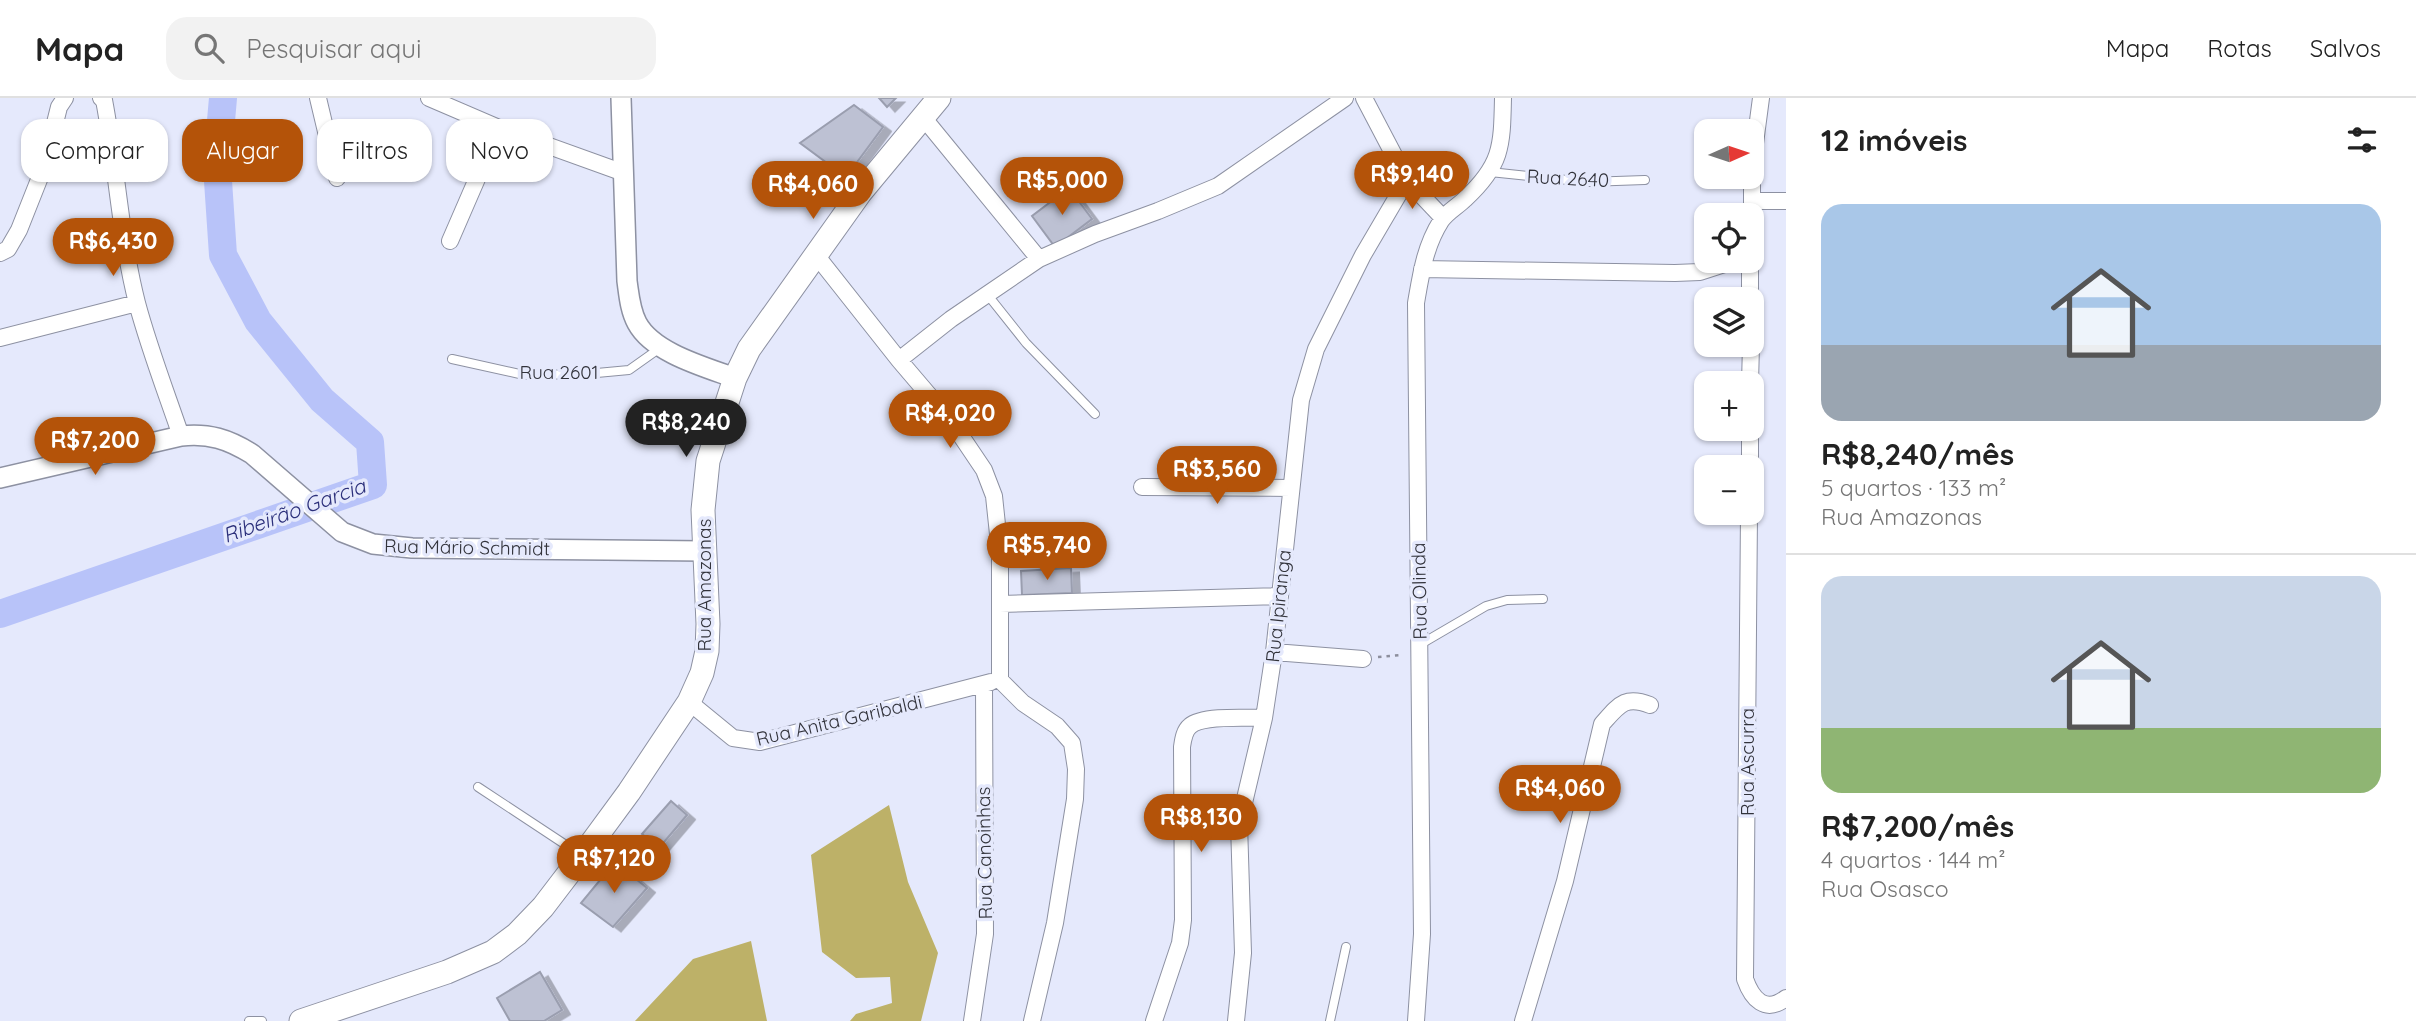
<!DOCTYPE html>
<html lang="pt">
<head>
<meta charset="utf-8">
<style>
	body { margin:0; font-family:Quicksand,sans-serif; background:#f2f2f2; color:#222; height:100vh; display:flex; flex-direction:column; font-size:26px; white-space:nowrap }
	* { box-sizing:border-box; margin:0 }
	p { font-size:23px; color:#767676 }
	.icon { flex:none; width:38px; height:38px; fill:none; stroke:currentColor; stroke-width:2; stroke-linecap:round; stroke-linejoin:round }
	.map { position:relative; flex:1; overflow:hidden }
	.panel { display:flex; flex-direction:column; background:#fff; width:630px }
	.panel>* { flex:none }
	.banner { position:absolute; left:21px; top:21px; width:665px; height:63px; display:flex; gap:14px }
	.needle { width:46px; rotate:87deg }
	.fabs { position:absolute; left:1694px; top:21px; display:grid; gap:14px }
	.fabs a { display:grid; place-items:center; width:70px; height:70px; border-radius:14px; background:#fff; box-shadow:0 2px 5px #0004; font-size:35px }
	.price { position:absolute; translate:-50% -60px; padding:0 16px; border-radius:24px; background:#b45309; color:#fff; font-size:23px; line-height:46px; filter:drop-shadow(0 2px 4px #0008) }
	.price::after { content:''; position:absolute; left:50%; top:42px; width:21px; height:16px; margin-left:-10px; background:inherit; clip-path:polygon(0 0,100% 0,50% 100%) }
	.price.selected { background:#222; color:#fff }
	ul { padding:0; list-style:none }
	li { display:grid; align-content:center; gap:14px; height:371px; padding:0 35px }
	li+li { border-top:2px solid #e0e0e0 }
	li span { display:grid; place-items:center; height:217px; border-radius:21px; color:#555 }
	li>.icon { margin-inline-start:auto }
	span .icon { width:126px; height:126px; fill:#fffc; stroke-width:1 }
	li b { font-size:30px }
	h2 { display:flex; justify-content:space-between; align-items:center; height:84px; padding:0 35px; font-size:30px }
	.pill { padding:0 24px; border-radius:21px; background:#fff; box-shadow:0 2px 5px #0004; font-size:24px; line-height:63px }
	.pill.selected { background:#b45309; color:#fff }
	header { display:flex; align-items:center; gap:42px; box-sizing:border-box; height:98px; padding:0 35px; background:#fff; border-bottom:2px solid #e0e0e0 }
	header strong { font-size:33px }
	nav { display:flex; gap:38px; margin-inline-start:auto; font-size:24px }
	.search { width:490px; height:63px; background:#f2f2f2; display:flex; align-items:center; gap:18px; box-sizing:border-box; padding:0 24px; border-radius:21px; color:#767676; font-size:26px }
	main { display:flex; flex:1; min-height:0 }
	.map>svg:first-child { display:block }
	.forest { fill:#bdb168 }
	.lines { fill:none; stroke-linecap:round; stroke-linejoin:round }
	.river { stroke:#b8c3f9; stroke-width:28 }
	.building { fill:#bdc1d3; stroke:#9a9eaf; stroke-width:2; filter:url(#shadow) }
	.service-casing { stroke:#8d91a2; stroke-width:10 }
	.minor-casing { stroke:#8d91a2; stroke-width:18 }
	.tertiary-casing { stroke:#8d91a2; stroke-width:22 }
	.secondary-casing { stroke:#8d91a2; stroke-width:25 }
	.path { stroke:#8c8e9c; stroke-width:2.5; stroke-dasharray:3.5 5; stroke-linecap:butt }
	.service { stroke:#fff; stroke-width:8 }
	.minor { stroke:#fff; stroke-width:16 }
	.tertiary { stroke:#fff; stroke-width:19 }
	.secondary { stroke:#fff; stroke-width:23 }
	.labels { text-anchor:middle; stroke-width:7; stroke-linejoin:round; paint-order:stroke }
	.street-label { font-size:19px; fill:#32333b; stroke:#e5e9fc }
	.water-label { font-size:21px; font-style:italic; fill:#2c307b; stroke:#e5e9fc }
</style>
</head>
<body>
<header>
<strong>Mapa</strong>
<div class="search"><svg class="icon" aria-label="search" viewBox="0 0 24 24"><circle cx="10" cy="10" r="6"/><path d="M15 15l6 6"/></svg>Pesquisar aqui</div>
<nav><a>Mapa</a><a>Rotas</a><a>Salvos</a></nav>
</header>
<main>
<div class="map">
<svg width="1786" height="923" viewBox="0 0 1786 923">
	<defs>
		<filter id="shadow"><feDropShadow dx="8" dy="4.5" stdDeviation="0" flood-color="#0004"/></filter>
	</defs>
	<rect width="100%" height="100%" fill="#e5e9fc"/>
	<path class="forest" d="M889 707 908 784 938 855 921 923H850L856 916 892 905 890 879 856 880 822 854 811 757Z
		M751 843 767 923H635L693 861Z"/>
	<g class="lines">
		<path class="river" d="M0 516 373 387 370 344 322 302 258 223 223 157 217 68 223 0"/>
	</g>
	<path class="building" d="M879 0H896L887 9Z
		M854 7 883 29 846 79 800 45Z
		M1069 90 1092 121 1055 149 1032 118Z
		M1071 470 1072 495 1022 497 1021 473Z
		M671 703 687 717 659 750 642 736Z
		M615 764 647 790 613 829 581 805Z
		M540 874 562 912 544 923H510L497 900Z"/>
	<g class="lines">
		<defs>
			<path id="service" d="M1490 74 1587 84 1645 82
				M987 196 1026 245 1095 316
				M452 261 524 277 586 276 629 272 660 250
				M1421 546 1486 508 1507 502 1543 501
				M478 689 581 757
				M249 923H262
				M1330 923 1346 849"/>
			<path id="minor" d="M101 0 104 2C117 70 120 138 137 205 149 250 166 294 181 338
				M318 0 337 80
				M429 0 499 30 624 75
				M1364 0 1407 82 1443 120
				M922 18 1039 161
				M1753 103H1786
				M1752 126V68L1761 0
				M450 143 499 30
				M0 155 8 151 19 132 44 69 59 9 65 0
				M816 157 899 262 951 323 984 372 994 398 1000 455V582L1023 605 1057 628 1072 645 1076 671 1075 701 1055 825 1032 923
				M1750 163V201
				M1422 171 1675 175 1700 174 1734 163
				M0 240 137 205
				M899 262 951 221 1039 161 1095 136 1158 113 1218 88 1345 0
				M1750 285 1751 247
				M1750 369V331
				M1142 389 1291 390
				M1749 415 1745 881C1752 901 1765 916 1786 900
				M1000 506 1279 498
				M1274 554 1363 561
				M689 604 733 640 760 644 991 584
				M972 923 985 836 984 586
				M1154 923 1180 845 1183 822 1182 649C1183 642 1184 633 1190 628 1202 617 1247 620 1264 620
				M1236 923 1243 855 1239 726 1264 620 1274 554 1301 302 1316 251 1363 157 1407 82
				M1416 923 1422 836 1416 205C1421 176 1425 148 1441 123 1447 114 1457 109 1465 101 1502 67 1502 48 1503 0
				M1523 923 1565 783 1602 626C1619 607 1625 597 1650 607"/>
			<path id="tertiary" d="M621 0 627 183C629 197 630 212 637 225 653 255 705 269 735 280
				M0 380 181 338C209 335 228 341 252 356L342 434 373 446 412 450 705 453"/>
			<path id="secondary" d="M301 923 447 874 493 854 517 836 543 809 582 758 629 694 689 604 702 575 707 553 708 526 703 412 708 363 735 280 749 251 860 95 939 0"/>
		</defs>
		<use href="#service" class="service-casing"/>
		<use href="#minor" class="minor-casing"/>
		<use href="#tertiary" class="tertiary-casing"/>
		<use href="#secondary" class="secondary-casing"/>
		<path class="path" d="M1378 559 1402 557"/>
		<use href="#service" class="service"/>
		<use href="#minor" class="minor"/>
		<use href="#tertiary" class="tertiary"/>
		<use href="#secondary" class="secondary"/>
	</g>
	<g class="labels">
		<g class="street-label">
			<text transform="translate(1568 80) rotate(3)" y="7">Rua 2640</text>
			<text x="559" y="281">Rua 2601</text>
			<text transform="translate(467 449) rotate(1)" y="7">Rua Mário Schmidt</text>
			<text transform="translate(704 487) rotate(-90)" y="7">Rua Amazonas</text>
			<text transform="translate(1419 493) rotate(-91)" y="7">Rua Olinda</text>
			<text transform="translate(1278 508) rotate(-84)" y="7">Rua Ipiranga</text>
			<text transform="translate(839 622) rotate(-13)" y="7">Rua Anita Garibaldi</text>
			<text transform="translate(1747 664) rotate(-90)" y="7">Rua Ascurra</text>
			<text transform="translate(984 755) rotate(-91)" y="7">Rua Canoinhas</text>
		</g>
		<g class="water-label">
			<text transform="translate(294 413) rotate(-20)" y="7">Ribeirão Garcia</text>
		</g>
	</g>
</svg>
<div class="fabs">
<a><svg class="needle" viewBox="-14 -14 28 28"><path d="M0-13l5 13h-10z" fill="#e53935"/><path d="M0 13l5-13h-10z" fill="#767676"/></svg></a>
<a><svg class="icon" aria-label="locate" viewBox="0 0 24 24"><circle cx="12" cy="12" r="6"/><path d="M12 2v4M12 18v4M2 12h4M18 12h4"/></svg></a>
<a><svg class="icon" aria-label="layers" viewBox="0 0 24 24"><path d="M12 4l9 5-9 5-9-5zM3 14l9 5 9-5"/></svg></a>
<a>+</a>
<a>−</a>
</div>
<b class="price" style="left:1412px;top:113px">R$9,140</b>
<b class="price" style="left:1062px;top:119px">R$5,000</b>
<b class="price" style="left:813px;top:123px">R$4,060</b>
<b class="price" style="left:113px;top:180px">R$6,430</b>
<b class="price" style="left:950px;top:352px">R$4,020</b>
<b class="price selected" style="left:686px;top:361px">R$8,240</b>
<b class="price" style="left:95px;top:379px">R$7,200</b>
<b class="price" style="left:1217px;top:408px">R$3,560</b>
<b class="price" style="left:1047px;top:484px">R$5,740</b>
<b class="price" style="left:1560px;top:727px">R$4,060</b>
<b class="price" style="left:1201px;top:756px">R$8,130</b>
<b class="price" style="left:614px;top:797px">R$7,120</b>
<div class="banner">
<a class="pill">Comprar</a>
<a class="pill selected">Alugar</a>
<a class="pill">Filtros</a>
<a class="pill">Novo</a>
</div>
</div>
<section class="panel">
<h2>12 imóveis<svg class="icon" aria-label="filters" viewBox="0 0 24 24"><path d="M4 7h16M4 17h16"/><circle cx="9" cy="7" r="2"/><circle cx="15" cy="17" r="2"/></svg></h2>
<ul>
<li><span style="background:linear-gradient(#a9c7e8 65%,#9aa5b1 0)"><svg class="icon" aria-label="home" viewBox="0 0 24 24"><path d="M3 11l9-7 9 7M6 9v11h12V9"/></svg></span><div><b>R$8,240/mês</b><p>5 quartos · 133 m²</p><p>Rua Amazonas</p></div></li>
<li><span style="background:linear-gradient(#c9d6e8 70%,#8fb573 0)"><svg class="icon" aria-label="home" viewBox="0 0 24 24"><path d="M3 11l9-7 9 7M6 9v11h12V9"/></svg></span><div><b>R$7,200/mês</b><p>4 quartos · 144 m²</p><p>Rua Osasco</p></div></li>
</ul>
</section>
</main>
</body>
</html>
